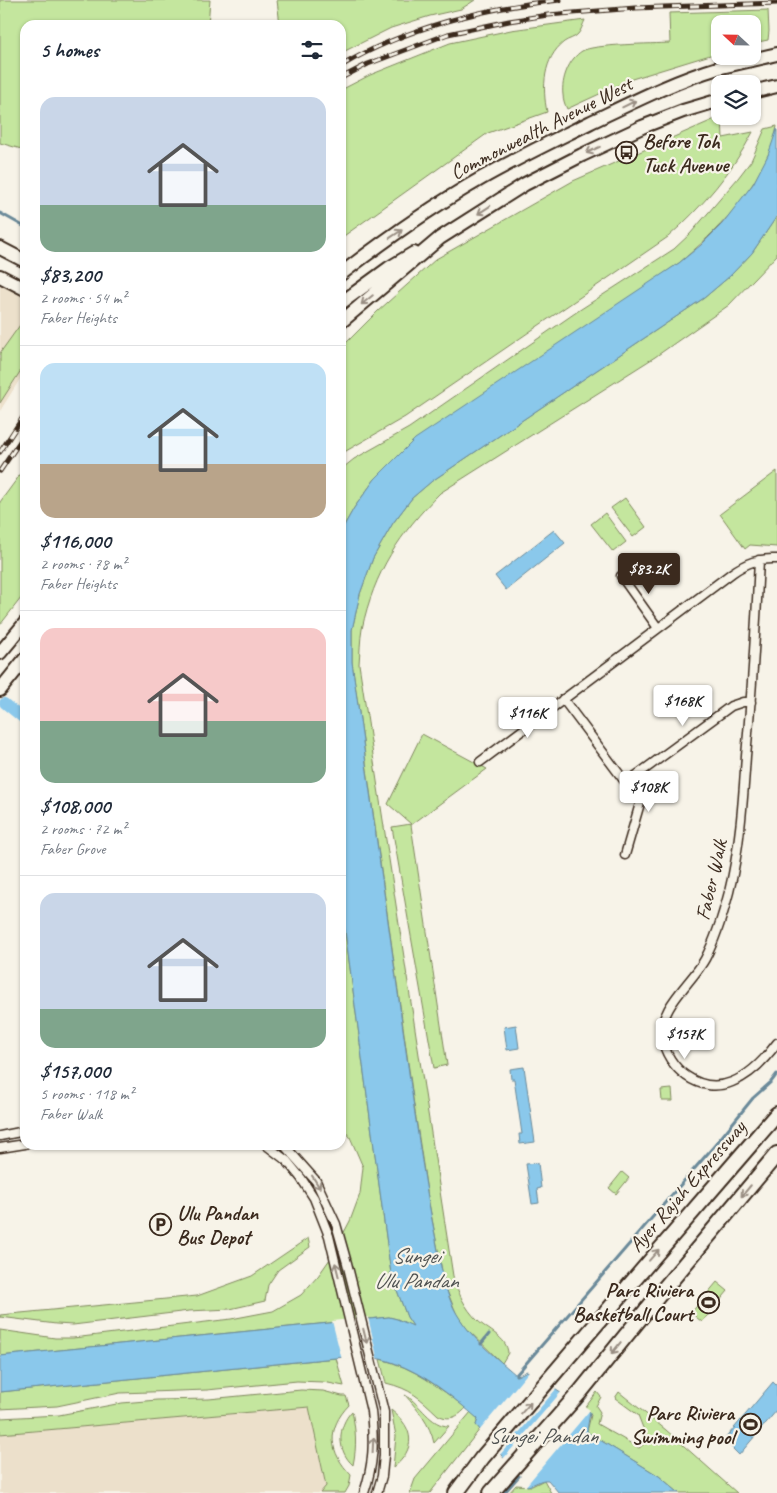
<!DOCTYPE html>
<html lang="en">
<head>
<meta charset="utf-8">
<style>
	body { margin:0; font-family:Caveat,sans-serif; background:#f2f2f3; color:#1f2937; height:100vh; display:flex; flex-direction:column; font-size:19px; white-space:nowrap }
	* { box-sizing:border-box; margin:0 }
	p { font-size:16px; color:#747a83 }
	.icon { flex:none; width:28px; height:28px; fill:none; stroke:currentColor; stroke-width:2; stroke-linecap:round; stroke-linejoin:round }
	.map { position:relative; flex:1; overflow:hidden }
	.side { position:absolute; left:20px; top:20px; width:326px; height:1130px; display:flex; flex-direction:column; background:#fff; border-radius:15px; box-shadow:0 1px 4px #0004 }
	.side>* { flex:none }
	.needle { width:32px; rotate:292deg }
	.controls { position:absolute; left:711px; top:15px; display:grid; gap:10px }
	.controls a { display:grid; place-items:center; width:50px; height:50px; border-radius:10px; background:#fff; box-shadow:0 1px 4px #0004; font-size:25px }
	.price { position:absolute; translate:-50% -42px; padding:0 11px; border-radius:5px; background:#fff; color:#222; font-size:16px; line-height:32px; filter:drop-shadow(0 1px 2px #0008) }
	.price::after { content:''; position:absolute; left:50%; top:30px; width:15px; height:11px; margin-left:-8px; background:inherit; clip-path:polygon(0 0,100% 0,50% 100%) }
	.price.active { background:#3b2a1e; color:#fff }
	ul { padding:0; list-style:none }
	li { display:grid; align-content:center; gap:10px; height:265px; padding:0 20px }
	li+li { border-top:1px solid #e0e1e3 }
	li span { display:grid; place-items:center; height:155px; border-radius:15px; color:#555 }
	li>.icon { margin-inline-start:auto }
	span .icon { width:90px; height:90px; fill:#fffc; stroke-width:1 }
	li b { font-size:21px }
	h2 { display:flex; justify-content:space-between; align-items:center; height:60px; padding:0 20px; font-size:21px }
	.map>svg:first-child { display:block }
	.built { fill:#ece0cb }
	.green { fill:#c4e69e; stroke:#80885e }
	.water { fill:#8ac8eb; stroke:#6a8999 }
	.pier { fill:#f7f3e8 }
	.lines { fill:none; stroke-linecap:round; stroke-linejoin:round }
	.stream { stroke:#6a8999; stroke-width:3 }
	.canal { stroke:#8ac8eb; stroke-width:10 }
	.minor-casing { stroke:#3b2a1e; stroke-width:11 }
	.primary-casing { stroke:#3b2a1e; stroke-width:16 }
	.motorway-casing { stroke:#3b2a1e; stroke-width:18 }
	.minor { stroke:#f7f3e8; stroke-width:8 }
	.primary { stroke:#f7f3e8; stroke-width:12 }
	.motorway { stroke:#f7f3e8; stroke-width:14 }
	.rail-casing { stroke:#3b2a1e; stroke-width:5 }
	.rail { stroke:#f7f3e8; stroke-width:3; stroke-dasharray:9; stroke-linecap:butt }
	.oneway { stroke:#998e83 }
	.labels { text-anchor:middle; stroke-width:4.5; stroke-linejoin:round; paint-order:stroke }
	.street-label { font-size:21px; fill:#3b2a1e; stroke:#f7f3e8 }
	.poi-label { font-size:21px; font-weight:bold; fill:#3b2a1e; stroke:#f7f3e8; text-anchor:start }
	.water-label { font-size:22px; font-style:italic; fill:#4f5251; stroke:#f7f3e8 }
</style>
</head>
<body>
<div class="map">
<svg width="777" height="1493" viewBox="0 0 777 1493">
	<rect width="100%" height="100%" fill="#f7f3e8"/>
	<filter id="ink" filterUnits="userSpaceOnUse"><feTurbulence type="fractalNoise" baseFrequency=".02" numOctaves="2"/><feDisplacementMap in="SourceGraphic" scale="10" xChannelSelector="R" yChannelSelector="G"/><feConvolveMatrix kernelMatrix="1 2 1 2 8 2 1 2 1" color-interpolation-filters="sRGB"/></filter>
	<g filter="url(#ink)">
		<path class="built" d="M0 279 25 294V371L0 411Z
			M309 1407 326 1487 320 1493H0V1434Z"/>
		<path class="green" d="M0 0H210L208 25H25V150L0 143Z
			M277 0H475L461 9 430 16 391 28 341 53V25H280Z
			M768 10 769 31 768 40 753 43 752 24H720V52L632 79 567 109C565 105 563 99 563 95 561 79 569 59 582 51 594 44 653 44 670 43L669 13Z
			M585 20C583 24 581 31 578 34 575 38 568 39 564 42 543 58 542 88 547 112L488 133 341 238V90L370 75 450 43 511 30Z
			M722 116 723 138 753 132C732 172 702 207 668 237L405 417 346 451 341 456V348L378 311 436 259 573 181Z
			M777 126C776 133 774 139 772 145 755 193 717 231 679 263L375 479 354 508 341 531V471L344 467 354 459 409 428 578 311 674 249 690 234 738 178 751 161 765 129Z
			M777 216V255L729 305 655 357 440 493C400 533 374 572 362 629 360 640 360 652 359 664L453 1276C458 1293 465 1308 477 1320 488 1331 507 1337 508 1353L502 1363 468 1330 457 1315 445 1286 428 1198 414 1105 352 662V630L360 594 373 558 393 523 412 498 432 481 704 298 730 276 752 253Z
			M25 318V364L0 403V353Z
			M25 468V593L0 625V502Z
			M777 471V547L750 545 745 549 720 514Z
			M625 498 646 527 633 537 611 508Z
			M605 513 626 542 613 552 591 524Z
			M422 734 487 769 411 825 447 1065 434 1068 392 827 411 824 388 804Z
			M341 901 391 1274 407 1317 414 1327 397 1319 389 1317 0 1356V1330L55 1338H73L231 1319 273 1311 301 1295 318 1276 330 1259 350 1221 360 1194 363 1167 350 1137 341 1126Z
			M672 1089 673 1101H662L661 1090Z
			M622 1172 629 1178 616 1194 609 1188Z
			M308 1238 310 1247 278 1270 268 1285 265 1301 230 1309 189 1311 73 1325 56 1324 0 1317V1315L197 1296 252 1276Z
			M717 1282 728 1291 702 1322 691 1313Z
			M336 1358 344 1386 323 1382 297 1381 207 1390 120 1393 57 1406 0 1409V1392Z
			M380 1359C415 1368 437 1386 466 1408 458 1417 449 1421 438 1415 420 1398 411 1389 386 1383Z
			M301 1390 323 1391 342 1396H346L349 1405C326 1429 329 1452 351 1475L349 1486 345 1493H320L326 1486 309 1407 0 1434V1418L59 1415 122 1403 157 1400 209 1399Z
			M597 1392 601 1397 596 1406 600 1412 597 1424 639 1448 648 1441 638 1415 615 1398 619 1392 666 1430 737 1493H679L659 1476 590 1434 587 1431 591 1415 584 1409Z
			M405 1395C421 1404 430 1426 449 1426L434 1443C430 1424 418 1410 405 1395Z
			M391 1410C415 1429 416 1449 393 1468L396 1436Z
			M352 1411C356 1431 357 1446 353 1465 337 1451 337 1427 352 1411Z
			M471 1412 478 1419 476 1425 480 1429 430 1493H410L415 1479Z
			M544 1480 551 1493H509L516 1485 532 1486Z"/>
		<path class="water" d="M777 129V216L752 253 730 276 704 298 432 481 412 498 393 523 373 558 360 594 352 630V662C371 802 391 941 410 1080 418 1134 425 1187 436 1240 440 1261 443 1283 451 1302 464 1333 492 1354 516 1375L517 1376 527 1371 590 1412 587 1431 590 1434 659 1476 679 1493H559L548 1480C540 1479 535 1485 527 1486L476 1425 478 1419C453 1397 425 1374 394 1363 381 1358 368 1357 355 1356L0 1392V1356L389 1317 397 1319 413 1326 407 1317 391 1274 341 901V531L354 508 375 479 415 439 679 263 701 245 722 224 753 184 768 155Z
			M554 530 565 543 506 590 495 576Z
			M516 1025 519 1048 507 1050 504 1027Z
			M524 1067 535 1142 520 1144 519 1134H522L514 1079H511L510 1069Z
			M538 1163 541 1188 537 1189 539 1203 532 1204 526 1164Z
			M773 1382 777 1386V1410L739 1455 724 1440Z"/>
		<path class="pier" d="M368 1317 378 1361 355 1358 342 1360 332 1321Z
			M530 1370 557 1388 499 1456 479 1431Z
			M562 1391 590 1410 525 1487 502 1460Z"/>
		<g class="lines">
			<path class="stream" d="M0 213 25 227
				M481 1344 489 1334
				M516 1375 715 1145 753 1098 771 1082 777 1074
				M579 1405 595 1385
				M504 1493 519 1476"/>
			<path class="canal" d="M4 703 25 720"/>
			<defs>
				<path id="minor" d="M759 560C756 625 752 691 746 756 743 801 740 848 729 892 723 915 716 938 705 959 692 983 658 1008 662 1037 667 1069 700 1095 732 1082 750 1075 766 1058 777 1043
					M621 576 658 628
					M563 699 626 783 641 795V800L625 855
					M480 762 732 573C746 563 759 558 777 559
					M626 783 731 706 743 702H751
					M0 1136 25 1131
					M266 1145 287 1161 301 1178 314 1198 329 1236 371 1411C374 1442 374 1463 364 1493
					M284 1145 316 1181 336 1224 347 1263 384 1412V1455L382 1476 377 1493
					M0 1148 25 1144"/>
				<path id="primary" d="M752 92 777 86
					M0 248 25 261
					M341 274C386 239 433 206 482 178 517 158 553 141 589 123 631 103 674 81 718 68 738 63 757 59 777 54
					M0 276 25 289
					M341 303 389 268 414 253
					M341 322 440 238 525 184 582 155 642 127 683 111 720 100
					M0 653 25 623
					M0 690 25 659"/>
				<path id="motorway" d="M456 1493 482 1458 651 1260 777 1114
					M491 1493 581 1391 658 1296 777 1154"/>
			</defs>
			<use href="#minor" class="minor-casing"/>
			<use href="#primary" class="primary-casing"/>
			<use href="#motorway" class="motorway-casing"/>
			<use href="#minor" class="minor"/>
			<use href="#primary" class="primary"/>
			<use href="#motorway" class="motorway"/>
			<defs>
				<path id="rail" d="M341 66C405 28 486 7 560 0
					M341 78 368 64 448 34 509 21 548 15 635 8 777 3
					M0 452 25 414
					M0 471 25 434"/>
			</defs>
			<use href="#rail" class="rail-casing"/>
			<use href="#rail" class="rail"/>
		</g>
		<defs><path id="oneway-shaft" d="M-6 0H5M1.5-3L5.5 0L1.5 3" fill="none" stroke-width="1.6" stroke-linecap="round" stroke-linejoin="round" transform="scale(1.25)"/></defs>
		<g class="oneway">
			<use href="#oneway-shaft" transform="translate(629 104) rotate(-26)"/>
			<use href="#oneway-shaft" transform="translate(593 150) rotate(155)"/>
			<use href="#oneway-shaft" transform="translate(484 210) rotate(147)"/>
			<use href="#oneway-shaft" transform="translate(396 234) rotate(-34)"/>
			<use href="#oneway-shaft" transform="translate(367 300) rotate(141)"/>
			<use href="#oneway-shaft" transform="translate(316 1182) rotate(58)"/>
			<use href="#oneway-shaft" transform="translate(746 1191) rotate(130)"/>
			<use href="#oneway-shaft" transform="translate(654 1255) rotate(-49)"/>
			<use href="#oneway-shaft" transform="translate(337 1270) rotate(-104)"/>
			<use href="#oneway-shaft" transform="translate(365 1336) rotate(76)"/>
			<use href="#oneway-shaft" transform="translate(616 1348) rotate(129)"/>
			<use href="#oneway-shaft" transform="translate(526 1408) rotate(-49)"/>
			<use href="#oneway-shaft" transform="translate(373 1445) rotate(-87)"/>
		</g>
	</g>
	<defs>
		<symbol id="bus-ring" viewBox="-11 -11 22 22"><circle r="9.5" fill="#f7f3e8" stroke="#3b2a1e" stroke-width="1.5"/><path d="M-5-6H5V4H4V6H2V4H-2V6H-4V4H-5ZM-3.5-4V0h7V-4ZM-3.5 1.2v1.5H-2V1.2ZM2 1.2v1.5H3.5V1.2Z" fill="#3b2a1e"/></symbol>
		<symbol id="parking-ring" viewBox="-11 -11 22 22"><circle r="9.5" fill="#f7f3e8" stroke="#3b2a1e" stroke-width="1.5"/><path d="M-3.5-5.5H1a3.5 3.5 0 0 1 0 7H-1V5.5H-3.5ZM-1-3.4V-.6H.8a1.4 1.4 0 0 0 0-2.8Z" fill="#3b2a1e"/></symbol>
		<symbol id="stadium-ring" viewBox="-11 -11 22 22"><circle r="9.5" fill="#f7f3e8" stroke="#3b2a1e" stroke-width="1.5"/><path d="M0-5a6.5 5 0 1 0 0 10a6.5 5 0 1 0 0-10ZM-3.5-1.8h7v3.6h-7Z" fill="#3b2a1e"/></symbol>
	</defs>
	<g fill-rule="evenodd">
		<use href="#bus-ring" x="614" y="140" width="25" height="25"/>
		<use href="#parking-ring" x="148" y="1212" width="25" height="25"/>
		<use href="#stadium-ring" x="696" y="1290" width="25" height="25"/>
		<use href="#stadium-ring" x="738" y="1412" width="25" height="25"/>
	</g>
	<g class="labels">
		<g class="street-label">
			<text transform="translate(541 128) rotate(-27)" y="7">Commonwealth Avenue West</text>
			<text transform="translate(711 880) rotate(-77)" y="7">Faber Walk</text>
			<text transform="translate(687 1186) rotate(-49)" y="7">Ayer Rajah Expressway</text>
		</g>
		<g class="poi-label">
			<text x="643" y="148">Before Toh<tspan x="643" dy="24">Tuck Avenue</tspan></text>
			<text x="177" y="1220">Ulu Pandan<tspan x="177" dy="24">Bus Depot</tspan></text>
			<text x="693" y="1297" text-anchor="end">Parc Riviera<tspan x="693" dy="24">Basketball Court</tspan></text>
			<text x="734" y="1420" text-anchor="end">Parc Riviera<tspan x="734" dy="24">Swimming pool</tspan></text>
		</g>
		<g class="water-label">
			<text x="416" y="1263">Sungei<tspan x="416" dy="25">Ulu Pandan</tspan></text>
			<text x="543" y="1443">Sungei Pandan</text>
		</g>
	</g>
</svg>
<div class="controls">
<a><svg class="needle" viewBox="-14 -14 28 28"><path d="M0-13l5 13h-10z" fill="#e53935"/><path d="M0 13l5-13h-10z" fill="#747a83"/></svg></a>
<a><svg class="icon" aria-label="layers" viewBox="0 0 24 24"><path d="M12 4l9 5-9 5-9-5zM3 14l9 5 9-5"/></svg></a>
</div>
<b class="price active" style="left:649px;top:595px">$83.2K</b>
<b class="price" style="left:683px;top:727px">$168K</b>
<b class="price" style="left:528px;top:739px">$116K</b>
<b class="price" style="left:649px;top:813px">$108K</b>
<b class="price" style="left:685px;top:1060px">$157K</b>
<section class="side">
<h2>5 homes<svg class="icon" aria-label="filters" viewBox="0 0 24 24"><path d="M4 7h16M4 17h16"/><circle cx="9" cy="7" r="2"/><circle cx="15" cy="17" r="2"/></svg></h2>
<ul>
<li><span style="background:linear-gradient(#c9d6e8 70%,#7fa58c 0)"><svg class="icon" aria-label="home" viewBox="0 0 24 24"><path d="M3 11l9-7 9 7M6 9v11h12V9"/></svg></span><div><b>$83,200</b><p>2 rooms · 54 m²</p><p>Faber Heights</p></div></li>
<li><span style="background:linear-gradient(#bfe0f5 65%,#b9a48a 0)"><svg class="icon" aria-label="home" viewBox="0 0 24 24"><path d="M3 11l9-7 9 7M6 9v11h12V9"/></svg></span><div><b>$116,000</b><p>2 rooms · 78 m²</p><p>Faber Heights</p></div></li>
<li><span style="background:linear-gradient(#f6c9c9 60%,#7fa58c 0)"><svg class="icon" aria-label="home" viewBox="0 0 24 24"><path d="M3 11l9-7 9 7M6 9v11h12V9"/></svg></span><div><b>$108,000</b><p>2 rooms · 72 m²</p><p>Faber Grove</p></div></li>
<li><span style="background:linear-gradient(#c9d6e8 75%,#7fa58c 0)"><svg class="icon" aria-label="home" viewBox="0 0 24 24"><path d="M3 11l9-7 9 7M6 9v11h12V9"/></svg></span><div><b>$157,000</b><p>5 rooms · 118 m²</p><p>Faber Walk</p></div></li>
</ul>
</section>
</div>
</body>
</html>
